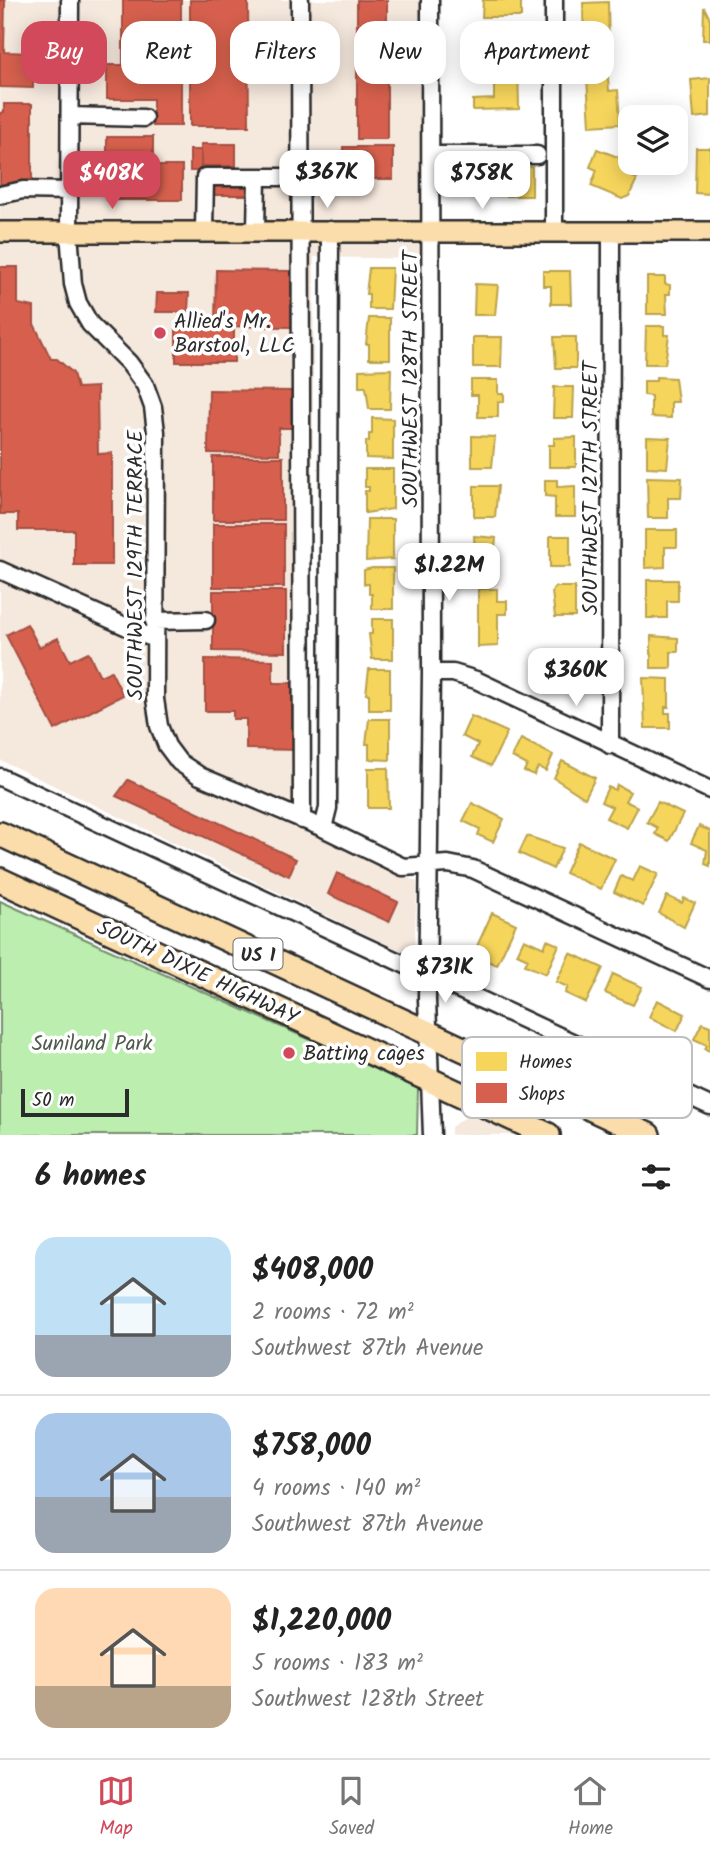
<!DOCTYPE html>
<html lang="en">
<head>
<meta charset="utf-8">
<style>
	body { margin:0; font-family:Kalam,sans-serif; background:#f2f2f2; color:#222; height:100vh; display:flex; flex-direction:column; font-size:26px; white-space:nowrap }
	* { box-sizing:border-box; margin:0 }
	p { font-size:23px; color:#767676 }
	.icon { flex:none; width:38px; height:38px; fill:none; stroke:currentColor; stroke-width:2; stroke-linecap:round; stroke-linejoin:round }
	.map { position:relative; height:1135px; overflow:hidden }
	.sheet { display:flex; flex-direction:column; background:#fff; flex:1 }
	.sheet>* { flex:none }
	.guide { position:absolute; left:21px; top:21px; width:668px; height:63px; display:flex; gap:14px }
	.fabs { position:absolute; left:618px; top:105px; display:grid; gap:14px }
	.fabs a { display:grid; place-items:center; width:70px; height:70px; border-radius:14px; background:#fff; box-shadow:0 4px 18px #0003; font-size:35px }
	.scale { position:absolute; left:21px; bottom:18px; width:108px; box-sizing:border-box; padding-left:7px; border:4px solid #2b2b2b; border-top:0; font-size:19px; line-height:24px; white-space:nowrap; color:#2b2b2b; -webkit-text-stroke:5px #fff; paint-order:stroke }
	.price { position:absolute; translate:-50% -60px; padding:0 16px; border-radius:14px; background:#fff; color:#222; font-size:23px; line-height:46px; filter:drop-shadow(0 2px 4px #0008) }
	.price::after { content:''; position:absolute; left:50%; top:42px; width:21px; height:16px; margin-left:-10px; background:inherit; clip-path:polygon(0 0,100% 0,50% 100%) }
	.price.selected { background:#d1495b; color:#fff }
	ul { padding:0; list-style:none }
	li { display:flex; align-items:center; gap:21px; height:175px; padding:0 35px }
	li+li { border-top:2px solid #e0e0e0 }
	li span { display:grid; place-items:center; flex:none; width:196px; height:140px; border-radius:21px; color:#555 }
	li>.icon { margin-inline-start:auto }
	span .icon { width:84px; height:84px; fill:#fffc; stroke-width:1 }
	li b { font-size:30px }
	h2 { display:flex; justify-content:space-between; align-items:center; height:84px; padding:0 35px; font-size:30px }
	.pill { padding:0 24px; border-radius:21px; background:#fff; box-shadow:0 4px 18px #0003; font-size:24px; line-height:63px }
	.pill.selected { background:#d1495b; color:#fff }
	.dock { display:flex; justify-content:space-around; align-items:center; height:98px; border-top:2px solid #e0e0e0; background:#fff; font-size:19px; color:#767676 }
	.dock a { display:grid; justify-items:center; gap:4px }
	.dock .selected { color:#d1495b }
	.map>svg:first-child { display:block }
	.built { fill:#f5e8dd }
	.green { fill:#bceeaf; stroke:#748c6d; stroke-width:2 }
	.homes { fill:#f6d55c; stroke:#b9a24d; stroke-width:2 }
	.shops { fill:#d6604d; stroke:#a35043; stroke-width:2 }
	.lines { fill:none; stroke-linecap:round; stroke-linejoin:round }
	.minor-casing { stroke:#2b2b2b; stroke-width:21 }
	.major-casing { stroke:#2b2b2b; stroke-width:24 }
	.highway-casing { stroke:#2b2b2b; stroke-width:28 }
	.minor { stroke:#fff; stroke-width:16 }
	.major { stroke:#fbddab; stroke-width:19 }
	.highway { stroke:#fbddab; stroke-width:23 }
	.poi-dot { fill:#d1495b; stroke:#fff; stroke-width:2.5 }
	.labels { text-anchor:middle; stroke-width:7; stroke-linejoin:round; paint-order:stroke }
	.shield { fill:#fff; stroke:#6b6b6b; stroke-width:2 }
	.shield-label { font-size:19px; font-weight:bold; fill:#2b2b2b }
	.poi-label { font-size:21px; fill:#2b2b2b; stroke:#fff; text-anchor:start }
	.street-label { font-size:21px; fill:#2b2b2b; stroke:#fff }
	.park-label { font-size:21px; fill:#4f5c4c; stroke:#fff }
	.key { fill:#fff; stroke:#bfbfbf; stroke-width:2 }
	.key-label { font-size:19px; fill:#2b2b2b }
</style>
</head>
<body>
<div class="map">
<svg width="710" height="1135" viewBox="0 0 710 1135">
	<rect width="100%" height="100%" fill="#fff"/>
	<filter id="ink" filterUnits="userSpaceOnUse"><feTurbulence type="fractalNoise" baseFrequency=".0143" numOctaves="2"/><feDisplacementMap in="SourceGraphic" scale="14" xChannelSelector="R" yChannelSelector="G"/><feConvolveMatrix kernelMatrix="1 2 1 2 8 2 1 2 1" color-interpolation-filters="sRGB"/></filter>
	<g filter="url(#ink)">
		<path class="built" d="M0 0H422L423 259 314 257 310 831 417 882 414 957 0 760Z
			M472 1113 521 1135H451V1127Z"/>
		<path class="green" d="M0 901 418 1088 417 1135H0Z"/>
		<path class="homes" d="M483 0H521V17H482Z
			M608 2 609 48H584L583 3Z
			M704 7 710 19V40H703Z
			M494 63H518L519 109 473 110V100L494 99Z
			M608 77 609 91 618 90 620 124 590 126 587 78Z
			M710 78V116L694 118 691 80Z
			M696 148H710V194L695 193Z
			M597 149 628 161 626 174 637 179 629 196 622 199 591 186 597 170 590 167Z
			M463 167H532V196H463Z
			M369 268H392L390 309H369V294H366Z
			M543 271H570L571 304H551V286H543Z
			M647 277H665V284L670 285V294H666L667 314H647Z
			M475 284 498 285 495 315H474Z
			M369 318H390V359H369V344H366Z
			M646 326H664V335H669L665 364H645Z
			M473 337H502L501 367H473Z
			M554 337H576V368H556Z
			M391 369 390 409H369L366 387H359V370Z
			M656 377 675 378 678 402H671V418L651 417V396L644 395V381H656Z
			M471 380H498V394H504V402H498V417H478V395H471Z
			M554 387H574L573 418H553Z
			M372 418 393 419V459L366 458V441H369V434H372Z
			M472 436 495 437 492 467H472Z
			M576 437V467H549V445H554V438Z
			M647 437 670 438 667 468 647 467Z
			M365 469H393V509L365 513V491H369V487H365Z
			M647 477 682 478 681 498H668V518H648Z
			M545 480H557V487L575 486V517H555V497L545 496Z
			M474 486H498L495 517H474Z
			M367 519H393V559L366 561Z
			M645 530H677V547H665V567L645 568Z
			M474 536 496 538 493 567H476Z
			M550 536H570V567H550Z
			M372 568H393V609H372V594H369V584H364V570Z
			M647 580H678V601H667V618H647Z
			M555 587H575V617H555L552 592Z
			M478 589H497V601H507V614H498V646L478 647Z
			M372 619H393V659H372L369 634H372Z
			M651 636 678 638V652H671V668H651Z
			M554 657H574L573 688H553L551 663Z
			M369 669H390V710H369V694H366Z
			M643 678 669 679V707H665V713H670V728H645Z
			M471 716 507 732 491 766 472 757 478 744 462 736Z
			M369 719H390V760L369 759V744H366Z
			M521 739 553 755 546 771 538 767 534 775 524 771 527 765 512 757Z
			M562 761 595 778 585 798 554 778Z
			M368 768H388L389 808H368Z
			M617 785 630 792 625 801 638 807 627 828 606 818 612 807 601 802 608 787 615 790Z
			M658 802 683 814 669 841 655 834 658 828 647 822Z
			M472 803 504 819 493 842 478 835 480 829 463 821Z
			M699 826 710 831V866L705 864 707 850 691 843Z
			M527 836 563 848 553 869 519 853Z
			M579 842 615 859 601 889 565 873Z
			M640 866 658 874 643 906 614 892 621 876 633 881Z
			M667 896 682 903 684 898 695 903 684 927 659 913Z
			M492 913 516 924 497 965 473 955Z
			M524 939 544 948 547 940 559 945 546 974 525 965 528 959 517 954Z
			M570 953 603 968 586 1003 565 993 568 987 556 982Z
			M613 974 642 987 633 1005 605 993Z
			M657 1000 685 1014 677 1031 649 1017Z
			M702 1023 710 1026V1051L705 1049 707 1045 694 1039Z"/>
		<path class="shops" d="M0 0H5L4 52 33 53V88L0 87Z
			M123 0H181V126H153V99H107V65H123Z
			M190 0H248L249 126H190Z
			M357 0H387V139H357Z
			M4 104H32V184H0V113L4 112Z
			M107 137H153V166H182V200H107Z
			M201 144H236V166H201Z
			M343 147H393V179H344Z
			M190 150H201V171H190Z
			M202 181H257V195H202Z
			M0 267H18V304L34 307V324L51 359H57L73 373 77 388 97 387 98 454 112 453V565H74V530H18V514H0Z
			M216 270 291 271V327L215 326Z
			M157 293H189L188 312H156Z
			M176 329 234 330V362H176Z
			M209 390 295 391V428H279V454L208 453Z
			M213 457H283V520H213Z
			M213 524H284V587H213Z
			M213 591H286V652L213 651Z
			M27 624 39 647 58 638 70 661 88 652 100 676 111 671 123 695 55 730 6 635Z
			M205 659 273 660V683H299V750L246 749V719H233V711H205Z
			M128 780 296 859 289 876 116 796Z
			M337 873 398 902 389 922 328 894Z"/>
		<g class="lines">
			<defs>
				<path id="minor" d="M70 0 69 232 73 284 78 303 90 324 129 363 145 385 153 407 156 432 155 699 159 726 167 746 179 762 200 776 323 828 403 867 448 864 473 869 710 979
					M300 0 302 820
					M430 0 431 673 427 1000 432 1135
					M70 116 144 118
					M431 155H537
					M0 195 23 190 70 191
					M204 230 205 177H301
					M256 230 257 177
					M554 232V0
					M0 570 154 639
					M154 621 206 620
					M431 673H453L476 680 710 790
					M610 745 611 232
					M0 777 710 1106
					M323 828 328 808 330 230"/>
				<path id="major" d="M0 232H710"/>
				<path id="highway" d="M0 834 648 1135
					M0 880 548 1135"/>
			</defs>
			<use href="#minor" class="minor-casing"/>
			<use href="#major" class="major-casing"/>
			<use href="#highway" class="highway-casing"/>
			<use href="#minor" class="minor"/>
			<use href="#major" class="major"/>
			<use href="#highway" class="highway"/>
		</g>
	</g>
	<g class="poi-dot">
		<circle cx="160" cy="333" r="7"/>
		<circle cx="289" cy="1053" r="7"/>
	</g>
	<g class="labels">
		<rect class="shield" x="233.5" y="938.5" width="49" height="31" rx="5"/>
		<g class="shield-label">
			<text x="258" y="961">US 1</text>
		</g>
		<g class="poi-label">
			<text x="174" y="328">Allied's Mr.<tspan x="174" dy="24">Barstool, LLC</tspan></text>
			<text x="303" y="1060">Batting cages</text>
		</g>
		<g class="street-label">
			<text transform="translate(410 379) rotate(-90)" y="7">SOUTHWEST 128TH STREET</text>
			<text transform="translate(590 488) rotate(-90)" y="7">SOUTHWEST 127TH STREET</text>
			<text transform="translate(135 565) rotate(-90)" y="7">SOUTHWEST 129TH TERRACE</text>
			<text transform="translate(198 972) rotate(25)" y="7">SOUTH DIXIE HIGHWAY</text>
		</g>
		<g class="park-label">
			<text x="92" y="1050">Suniland Park</text>
		</g>
	</g>
	<rect x="462" y="1037" width="230" height="81" rx="10" class="key"/>
	<rect x="476" y="1052" width="31" height="19" fill="#f6d55c"/>
	<rect x="476" y="1083" width="31" height="20" fill="#d6604d"/>
	<g class="key-label">
		<text x="519" y="1068">Homes</text>
		<text x="519" y="1100">Shops</text>
	</g>
</svg>
<div class="fabs">
<a><svg class="icon" aria-label="layers" viewBox="0 0 24 24"><path d="M12 4l9 5-9 5-9-5zM3 14l9 5 9-5"/></svg></a>
</div>
<div class="scale">50 m</div>
<b class="price" style="left:327px;top:210px">$367K</b>
<b class="price selected" style="left:112px;top:211px">$408K</b>
<b class="price" style="left:482px;top:211px">$758K</b>
<b class="price" style="left:449px;top:603px">$1.22M</b>
<b class="price" style="left:576px;top:708px">$360K</b>
<b class="price" style="left:445px;top:1005px">$731K</b>
<div class="guide">
<a class="pill selected">Buy</a>
<a class="pill">Rent</a>
<a class="pill">Filters</a>
<a class="pill">New</a>
<a class="pill">Apartment</a>
</div>
</div>
<section class="sheet">
<h2>6 homes<svg class="icon" aria-label="filters" viewBox="0 0 24 24"><path d="M4 7h16M4 17h16"/><circle cx="9" cy="7" r="2"/><circle cx="15" cy="17" r="2"/></svg></h2>
<ul>
<li><span style="background:linear-gradient(#bfe0f5 70%,#9aa5b1 0)"><svg class="icon" aria-label="home" viewBox="0 0 24 24"><path d="M3 11l9-7 9 7M6 9v11h12V9"/></svg></span><div><b>$408,000</b><p>2 rooms · 72 m²</p><p>Southwest 87th Avenue</p></div></li>
<li><span style="background:linear-gradient(#a9c7e8 60%,#9aa5b1 0)"><svg class="icon" aria-label="home" viewBox="0 0 24 24"><path d="M3 11l9-7 9 7M6 9v11h12V9"/></svg></span><div><b>$758,000</b><p>4 rooms · 140 m²</p><p>Southwest 87th Avenue</p></div></li>
<li><span style="background:linear-gradient(#ffd9b3 70%,#b9a48a 0)"><svg class="icon" aria-label="home" viewBox="0 0 24 24"><path d="M3 11l9-7 9 7M6 9v11h12V9"/></svg></span><div><b>$1,220,000</b><p>5 rooms · 183 m²</p><p>Southwest 128th Street</p></div></li>
</ul>
</section>
<nav class="dock">
<a class="selected"><svg class="icon" aria-label="map" viewBox="0 0 24 24"><path d="M3 6l6-2 6 2 6-2v14l-6 2-6-2-6 2zM9 4v14M15 6v14"/></svg>Map</a>
<a><svg class="icon" aria-label="saved" viewBox="0 0 24 24"><path d="M7 4h10v16l-5-4-5 4z"/></svg>Saved</a>
<a><svg class="icon" aria-label="home" viewBox="0 0 24 24"><path d="M3 11l9-7 9 7M6 9v11h12V9"/></svg>Home</a>
</nav>
</body>
</html>
